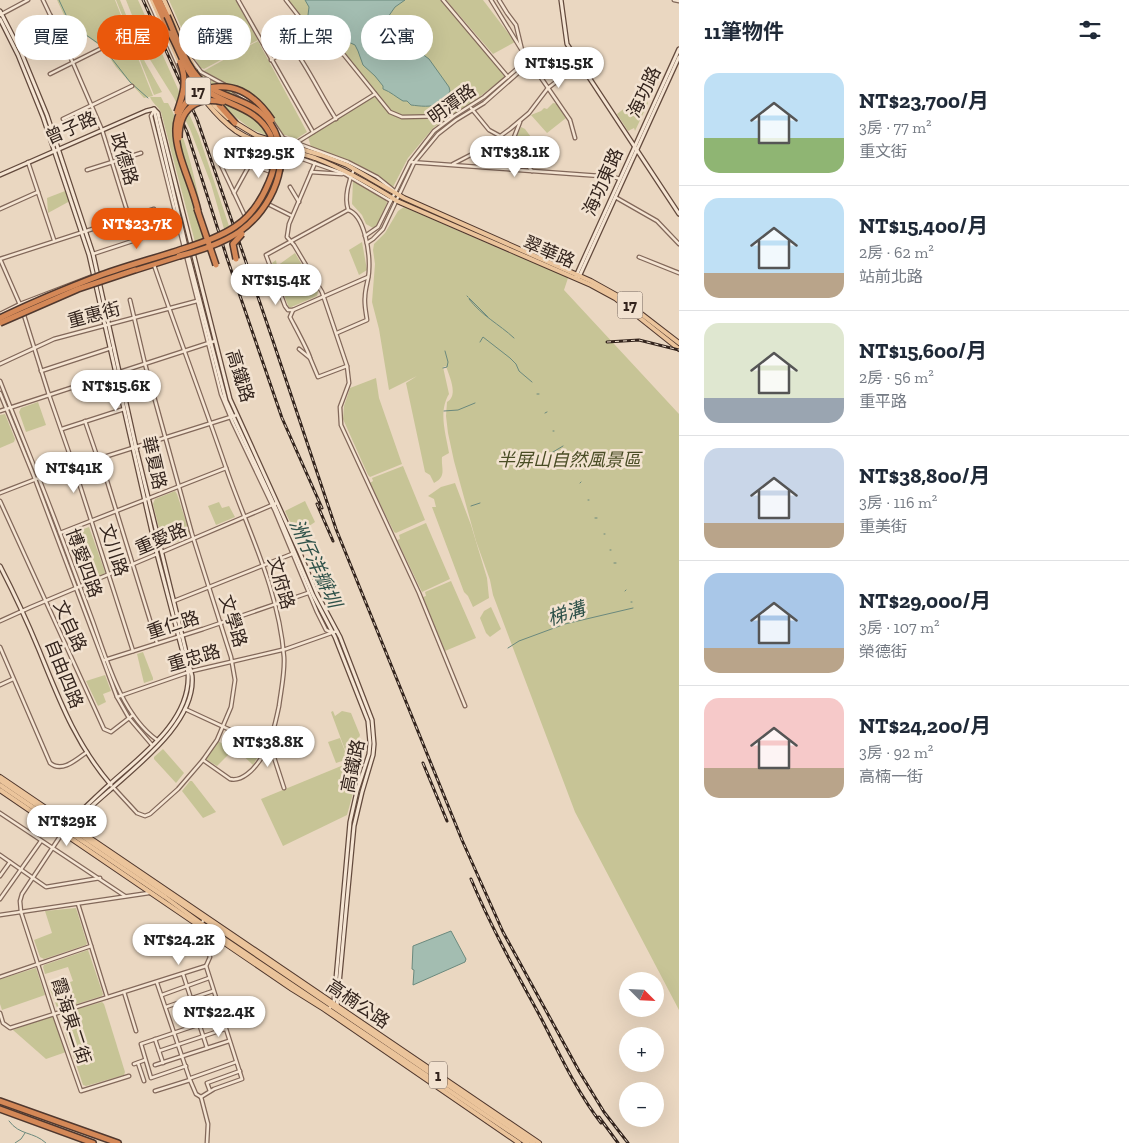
<!DOCTYPE html>
<html lang="zh-TW">
<meta charset="utf-8">
<style>
body{margin:0;font-family:"Zilla Slab","Noto Sans TC",serif;background:#f6f6f7;color:#1f2937;height:100vh;display:flex;flex-direction:column;font-size:19px;white-space:nowrap}
*{box-sizing:border-box;margin:0}
p{font-size:16px;color:#747a83}
.icon{flex:none;width:28px;height:28px;fill:none;stroke:currentColor;stroke-width:2;stroke-linecap:round;stroke-linejoin:round}
.map{position:relative;flex:1;overflow:hidden}
.side{display:flex;flex-direction:column;background:#fff;width:450px}
.side>*{flex:none}
.guide{position:absolute;left:15px;top:15px;width:475px;height:45px;display:flex;gap:10px}
.needle{width:32px;rotate:114deg}
.tools{position:absolute;left:619px;top:972px;display:grid;gap:10px}
.tools a{display:grid;place-items:center;width:45px;height:45px;border-radius:50%;background:#fff;box-shadow:0 5px 20px #0002;font-size:25px}
.price{position:absolute;translate:-50% -42px;padding:0 11px;border-radius:18px;background:#fff;color:#222;font-size:16px;line-height:32px;filter:drop-shadow(0 1px 2px #0008)}
.price::after{content:'';position:absolute;left:50%;top:30px;width:15px;height:11px;margin-left:-8px;background:inherit;clip-path:polygon(0 0,100% 0,50% 100%)}
.price.on{background:#ea580c;color:#fff}
ul{padding:0;list-style:none}
li{display:flex;align-items:center;gap:15px;height:125px;padding:0 25px}
li+li{border-top:1px solid #e0e1e3}
li span{display:grid;place-items:center;flex:none;width:140px;height:100px;border-radius:15px;color:#555}
li>.icon{margin-inline-start:auto}
span .icon{width:60px;height:60px;fill:#fffc;stroke-width:1}
li b{font-size:21px}
h2{display:flex;justify-content:space-between;align-items:center;height:60px;padding:0 25px;font-size:21px}
.pill{padding:0 18px;border-radius:22px;background:#fff;box-shadow:0 5px 20px #0002;font-size:18px;line-height:45px}
.pill.on{background:#ea580c;color:#fff}
main{display:flex;flex:1;min-height:0}
.map>svg:first-child{display:block}
</style>
<main>
<div class="map">
<svg width="679" height="1143" viewBox="0 0 679 1143">
<rect width="100%" height="100%" fill="#ead7c1"/>
<g fill="#c7c496">
<path d="M57,0H115L153,96L144,98L116,67L103,48L73,26L64,15Z"/>
<path d="M116,0H120L145,62L162,92L154,95Z"/>
<path d="M126,0H138L199,136L229,226L224,229L211,184L190,129L174,98L149,58Z"/>
<path d="M169,0H236L258,40L204,69L199,67Z"/>
<path d="M288,0H442L506,76L469,105L434,127L408,158L393,187L356,164L311,147L308,137L378,94L347,57L336,47L315,33L307,25Z"/>
<path d="M446,0H483L515,42L493,54Z"/>
<path d="M258,41L307,132L296,139L286,135L268,136L251,129L216,102L200,73Z"/>
<path d="M642,95L648,103L635,131L634,128L628,131L617,114Z"/>
<path d="M150,97H161L164,103H168C188,138 200,199 206,239L195,242L161,112C158,106 153,104 150,97Z"/>
<path d="M553,103L558,104L566,118L547,133L531,115L541,111L544,108L547,109Z"/>
<path d="M521,127L525,129L534,141L529,143L525,149L522,147L520,149L518,146L516,147L513,143Z"/>
<path d="M353,180L386,200L387,203L376,227L373,228L366,224L362,215L352,204Z"/>
<path d="M65,191H67L70,201L48,213L47,198Z"/>
<path d="M404,207L507,252L569,275L564,290L679,414V1010L575,812L493,595L490,580L476,541L454,461L448,433L446,416L447,402C459,395 449,376 446,366L443,367L449,394C438,412 446,434 449,453L442,457C441,469 447,476 434,483L430,475L425,472L406,383L417,376L389,390L379,329L372,302L375,264L373,250L374,244L385,233L398,211Z"/>
<path d="M362,242L367,270L359,275L349,250Z"/>
<path d="M295,253L318,292L317,296L289,308L272,263L276,260L277,266Z"/>
<path d="M376,378L379,398L402,464L370,477L368,475L343,419L344,406L350,388Z"/>
<path d="M38,402L46,425L26,432L19,412L21,408Z"/>
<path d="M5,414L15,439L14,442L0,448V415Z"/>
<path d="M403,466L425,520L396,533L394,532L370,483L373,481L372,478Z"/>
<path d="M455,483L471,525L487,578L489,598L473,607L468,596L464,592L432,507H436L434,499L428,496L441,487Z"/>
<path d="M175,491L177,494L190,534L187,538L166,546L163,545L153,504L155,499Z"/>
<path d="M305,501L315,522L296,535L285,511Z"/>
<path d="M219,502L222,508L229,506L235,517L216,525L208,506Z"/>
<path d="M426,523L450,579L422,592L397,540L400,539L399,535Z"/>
<path d="M89,527L105,572L104,575L86,582L84,580L68,537L70,534Z"/>
<path d="M451,581L476,638L445,651L423,597L426,596L425,592Z"/>
<path d="M491,607L501,629L490,637L486,633L480,618L484,611Z"/>
<path d="M143,652L153,678V680L144,683L137,654Z"/>
<path d="M105,675L111,691L103,694L106,702L98,706L86,681Z"/>
<path d="M333,711L335,716L342,711L351,713L360,735L357,743L352,746H346L350,757L348,758L331,712Z"/>
<path d="M340,738L348,759L336,763L328,742Z"/>
<path d="M245,739L263,748L253,765L237,750Z"/>
<path d="M218,741L233,750L217,766L207,760V757Z"/>
<path d="M163,749L184,773L176,783L154,759V757Z"/>
<path d="M363,757L347,815L283,846L261,799Z"/>
<path d="M190,781H192L216,812L203,818L182,791Z"/>
<path d="M76,908L87,943L86,945L44,959L40,957L34,940L52,933L45,911Z"/>
<path d="M88,950L103,994L102,996L58,1010L50,989L73,981L68,967L45,974L43,967L44,965Z"/>
<path d="M36,968L45,995L2,1010L0,1004V979Z"/>
<path d="M102,1002L104,1004L125,1072L124,1075L86,1086L83,1085L60,1016V1014Z"/>
<path d="M51,1016L54,1018L66,1052L46,1059L13,1030Z"/>
</g>
<g fill="#a3bdb1" stroke="#6b897d">
<path d="M305,0H405L395,7L388,17L382,20V26L393,38L389,42L398,51L403,52L407,57L416,49H418L421,53L429,59L449,87L450,91L448,95C445,97 443,101 440,103C431,108 420,106 411,105L407,101H403C396,97 391,92 383,89V86L375,76L363,65L358,51L355,45L322,30L308,15L309,7Z"/>
<path d="M451,931L466,959L465,962L413,985L414,970L412,969L413,946Z"/>
</g>
<g fill="none" stroke-linecap="round" stroke-linejoin="round">
<g stroke="#6b897d" stroke-width="1">
<path d="M59,0L66,15L76,28L102,46L130,82L148,98"/>
<path d="M176,197L186,240"/>
<path d="M191,259L210,335"/>
<path d="M467,296L468,297"/>
<path d="M469,298L488,317"/>
<path d="M469,299C482,316 499,324 514,338"/>
<path d="M480,342L483,337L510,358L516,364L519,371L532,382"/>
<path d="M443,368L447,367L448,362L445,351"/>
<path d="M224,386L225,393"/>
<path d="M537,394H539"/>
<path d="M444,411L458,410L475,403"/>
<path d="M545,413L547,412"/>
<path d="M238,423L250,450"/>
<path d="M553,431H554"/>
<path d="M543,458L563,446"/>
<path d="M572,465L573,464"/>
<path d="M580,483L581,482"/>
<path d="M588,500H589"/>
<path d="M471,506L480,503"/>
<path d="M279,512L315,594L331,625"/>
<path d="M595,518H597"/>
<path d="M604,534H605"/>
<path d="M610,550H611"/>
<path d="M614,563H616"/>
<path d="M625,591L626,590"/>
<path d="M631,602H632"/>
<path d="M337,638L342,650"/>
<path d="M508,648L519,641L565,624L633,608"/>
<path d="M344,654L364,703"/>
<path d="M367,712L371,725"/>
<path d="M369,760L372,741"/>
<path d="M9,1121C20,1136 33,1131 46,1143"/>
<path d="M15,1143L21,1139L25,1133"/>
</g>
<defs>
<g id="street">
<path d="M43,0L73,63L102,130L129,217"/>
<path d="M149,0L183,76"/>
<path d="M238,0L313,132"/>
<path d="M286,0L311,32L344,55L390,112L402,117L452,116"/>
<path d="M443,0L508,77"/>
<path d="M491,0L521,49"/>
<path d="M499,0L507,13L516,25L522,50L570,120L575,138"/>
<path d="M674,0L679,1"/>
<path d="M0,15L28,0"/>
<path d="M29,30L51,16"/>
<path d="M192,60L201,72L225,85"/>
<path d="M271,60L292,46C309,69 320,94 336,119"/>
<path d="M50,74L102,48"/>
<path d="M186,81L202,99"/>
<path d="M234,91L257,105"/>
<path d="M471,108L489,130L500,136L510,144L532,171"/>
<path d="M154,110L151,116L221,394L233,423L275,511L317,612L326,630L333,633"/>
<path d="M63,119L132,86"/>
<path d="M271,120L283,138L348,162L377,177L397,193"/>
<path d="M296,143L375,94"/>
<path d="M288,151L294,156L345,174L391,201"/>
<path d="M282,160L283,155L291,145"/>
<path d="M28,162L54,240"/>
<path d="M410,162L614,177L620,179"/>
<path d="M453,164L484,148L510,129L529,113L548,88L580,64"/>
<path d="M502,168L520,122"/>
<path d="M87,170L141,153"/>
<path d="M281,171L284,157"/>
<path d="M311,172L342,174"/>
<path d="M290,187L299,202"/>
<path d="M234,193L250,164"/>
<path d="M615,197L657,221L679,244"/>
<path d="M268,204L292,216"/>
<path d="M0,209L38,192"/>
<path d="M348,209C344,197 349,180 354,169"/>
<path d="M348,210L266,255L285,306L288,310H293L368,277"/>
<path d="M246,215L245,216L218,159L229,152L243,161L271,172"/>
<path d="M365,236L378,227L410,162L434,131L454,116L484,97L525,62H529"/>
<path d="M367,243L373,239L383,229L414,163L438,134L456,120L484,103L527,65L529,62"/>
<path d="M93,254L178,226"/>
<path d="M639,257L679,273"/>
<path d="M154,265C177,332 202,398 225,465C247,529 279,589 284,657C285,673 281,690 279,706C275,725 271,744 260,760C254,769 242,782 230,779L203,760"/>
<path d="M21,307L0,259L154,209"/>
<path d="M293,310L290,317C294,325 309,352 310,358L318,377L347,366L322,292L294,245L287,237L289,224L315,163"/>
<path d="M23,312L48,392L74,467L133,651"/>
<path d="M0,314L20,304L98,274"/>
<path d="M337,333L367,320C366,312 364,304 365,297C365,288 369,279 369,270C370,254 365,215 348,210"/>
<path d="M299,349L310,358"/>
<path d="M0,364L54,339L197,301"/>
<path d="M347,366L349,383L340,407L341,425L419,593L465,706"/>
<path d="M41,371L111,348"/>
<path d="M0,381C20,432 41,482 60,533C71,563 82,592 93,622C107,661 122,715 157,740"/>
<path d="M0,393L35,479L117,697L129,718L152,745"/>
<path d="M0,411L215,341"/>
<path d="M85,421L98,459"/>
<path d="M62,429L124,409"/>
<path d="M100,458L157,643"/>
<path d="M0,493L44,476L237,415"/>
<path d="M0,501L104,729L111,732L133,715"/>
<path d="M60,533L226,468"/>
<path d="M162,552L277,503"/>
<path d="M174,601L292,554"/>
<path d="M0,621L31,607L157,554"/>
<path d="M0,647L50,763C62,773 76,760 87,752"/>
<path d="M105,660L203,629L308,593"/>
<path d="M0,685L13,679"/>
<path d="M117,697L192,671L286,649L337,631"/>
<path d="M185,709L267,747"/>
<path d="M270,745L284,788"/>
<path d="M113,787L137,813L145,816L150,814L178,789L203,760L217,740L231,707L235,680L231,657L192,534L145,364L130,300"/>
<path d="M0,813L125,896"/>
<path d="M65,829L22,894L20,901L21,912L54,1014L81,1091L129,1076"/>
<path d="M0,855L46,887L100,878"/>
<path d="M0,876L10,862"/>
<path d="M0,899L41,841"/>
<path d="M78,904L107,997"/>
<path d="M0,915L149,893"/>
<path d="M183,974L207,1048"/>
<path d="M0,977L91,946"/>
<path d="M157,983L190,1080L196,1094L201,1097"/>
<path d="M124,992L136,1031"/>
<path d="M162,995L209,978"/>
<path d="M166,1007L213,991"/>
<path d="M196,1011L217,1004"/>
<path d="M0,1013L3,1023L10,1028L206,966"/>
<path d="M155,1039L163,1063"/>
<path d="M159,1051L225,1029"/>
<path d="M138,1063L144,1081"/>
<path d="M134,1064L145,1060"/>
<path d="M155,1065L229,1041"/>
<path d="M186,1066L151,1078L141,1044L221,1017"/>
<path d="M191,1078L236,1062"/>
<path d="M155,1091L190,1080"/>
<path d="M210,1091L207,1083L240,1071"/>
<path d="M201,1097L214,1089L242,1079L206,966L210,957L200,926L204,919"/>
<path d="M201,1097L208,1124L207,1143"/>
</g>
<g id="secondary">
<path d="M561,0L567,44L679,214"/>
<path d="M0,11L21,52L47,115L93,254L137,452L192,676C196,721 140,763 110,790C96,802 83,814 70,826"/>
<path d="M0,19L18,55L43,117L89,255L157,554L188,672C192,720 141,756 110,784C95,797 82,811 67,824"/>
<path d="M154,109L158,113L159,118L230,399L300,553L317,594L340,637L372,720L374,744L373,755L362,792L354,826L337,1006"/>
<path d="M154,110L188,255L226,401L277,511L313,595L335,637L368,721L370,743L369,754L357,791L350,822L334,1001L329,1009V1011"/>
<path d="M0,175L146,111L154,109"/>
<path d="M576,276L679,49"/>
<path d="M579,277L679,57"/>
<path d="M0,566C14,593 27,621 39,650C59,699 75,743 111,785"/>
</g>
<g id="primary">
<path d="M152,0L180,64"/>
<path d="M164,0L195,70"/>
<path d="M184,70C199,93 214,115 236,131C260,147 289,149 315,158C346,170 369,183 397,201L591,285L615,298L679,349"/>
<path d="M203,90L215,106L228,118"/>
<path d="M234,122L257,136L321,155L347,165L404,198L591,281L618,296L679,343"/>
<path d="M0,777L539,1143"/>
<path d="M0,780L533,1143"/>
<path d="M0,785L165,897L202,924L527,1143"/>
<path d="M0,790L292,989L324,1009L519,1143"/>
</g>
<g id="highway">
<path d="M155,0L170,33"/>
<path d="M159,0L167,16"/>
<path d="M229,99L221,98L219,105L235,123"/>
<path d="M135,270L179,256"/>
<path d="M120,271L138,265"/>
<path d="M25,309L48,300"/>
<path d="M0,1101L118,1143"/>
<path d="M0,1109L93,1143"/>
</g>
</defs>
<use href="#street" stroke="#82685a" stroke-width="5"/>
<use href="#secondary" stroke="#634a3d" stroke-width="5.5"/>
<use href="#primary" stroke="#50382e" stroke-width="6"/>
<use href="#highway" stroke="#50382e" stroke-width="8"/>
<use href="#street" stroke="#f5e5d3" stroke-width="2.5"/>
<use href="#secondary" stroke="#f5e5d3" stroke-width="3"/>
<use href="#primary" stroke="#ebc49b" stroke-width="4"/>
<use href="#highway" stroke="#d48857" stroke-width="5"/>
<defs>
<g id="rail">
<path d="M143,0L197,119L272,338L336,529L462,840L503,932L579,1071L604,1112L628,1143"/>
<path d="M179,114L187,132L227,258L282,418L322,508"/>
<path d="M607,342L639,340L679,350"/>
<path d="M317,504L333,541"/>
<path d="M423,763L447,821"/>
<path d="M471,879C491,927 516,972 541,1018C559,1053 577,1092 601,1123"/>
<path d="M599,1117L618,1143"/>
</g>
</defs>
<use href="#rail" stroke="#33241d" stroke-width="3"/>
<use href="#rail" stroke="#f2e2d0" stroke-width="1" stroke-dasharray="4" stroke-linecap="butt"/>
<defs>
<g id="highway-bridge">
<path d="M167,16C178,40 187,73 209,87C230,100 255,101 270,123C295,160 272,209 239,232C221,244 199,251 179,256"/>
<path d="M177,112C183,95 188,81 180,62"/>
<path d="M179,138C179,109 196,96 223,102"/>
<path d="M197,209L216,265"/>
<path d="M198,211C193,186 175,154 176,129C177,96 212,78 241,91C254,97 264,108 272,120"/>
<path d="M236,259L233,244L242,234"/>
<path d="M0,318C33,302 67,288 101,275C126,266 152,259 177,251C221,236 250,229 269,182C276,166 277,149 270,134C256,106 225,106 203,88C185,73 181,52 170,33"/>
<path d="M0,323L78,289L135,270"/>
</g>
</defs>
<use href="#highway-bridge" stroke="#50382e" stroke-width="8" stroke-linecap="butt"/>
<use href="#highway-bridge" stroke="#d48857" stroke-width="5"/>
</g>
<g text-anchor="middle" stroke-width="5" stroke-linejoin="round" paint-order="stroke">
<g fill="#f2e2d0" stroke="#6c5d53" stroke-width="1">
<rect x="185.5" y="77.5" width="25" height="27" rx="4"/>
<rect x="617.5" y="291.5" width="25" height="27" rx="4"/>
<rect x="429" y="1061.5" width="18" height="27" rx="4"/>
</g>
<g font-size="16" font-weight="bold" fill="#33241d">
<text x="198" y="97">17</text>
<text x="630" y="311">17</text>
<text x="438" y="1081">1</text>
</g>
<g font-size="18" fill="#33241d" stroke="#f2e2d0">
<text transform="translate(644 92) rotate(-65)" y="6">海功路</text>
<text transform="translate(452 104) rotate(-36)" y="6">明潭路</text>
<text transform="translate(71 128) rotate(-24)" y="6">曾子路</text>
<text transform="translate(124 159) rotate(73)" y="6">政德路</text>
<text transform="translate(603 182) rotate(-66)" y="6">海功東路</text>
<text transform="translate(549 252) rotate(23)" y="6">翠華路</text>
<text transform="translate(94 315) rotate(-15)" y="6">重惠街</text>
<text transform="translate(240 376) rotate(73)" y="6">高鐵路</text>
<text transform="translate(154 463) rotate(77)" y="6">華夏路</text>
<text transform="translate(161 539) rotate(-23)" y="6">重愛路</text>
<text transform="translate(114 550) rotate(72)" y="6">文川路</text>
<text transform="translate(84 563) rotate(70)" y="6">博愛四路</text>
<text transform="translate(281 583) rotate(74)" y="6">文府路</text>
<text transform="translate(233 621) rotate(73)" y="6">文學路</text>
<text transform="translate(173 625) rotate(-18)" y="6">重仁路</text>
<text transform="translate(70 626) rotate(65)" y="6">文自路</text>
<text transform="translate(194 658) rotate(-16)" y="6">重忠路</text>
<text transform="translate(64 674) rotate(68)" y="6">自由四路</text>
<text transform="translate(353 766) rotate(-78)" y="6">高鐵路</text>
<text transform="translate(358 1004) rotate(34)" y="6">高楠公路</text>
<text transform="translate(71 1021) rotate(72)" y="6">霞海東二街</text>
</g>
<g font-size="18" font-style="italic" fill="#4a4d25" stroke="#f2e2d0">
<text x="569" y="466">半屏山自然風景區</text>
</g>
<g font-size="19" font-style="italic" fill="#2e5149" stroke="#f2e2d0">
<text transform="translate(316 563) rotate(65)" y="7">洲仔洋瓣圳</text>
<text transform="translate(566 613) rotate(-18)" y="7">梯溝</text>
</g>
</g>
</svg>
<div class="tools">
<a><svg class="needle" viewBox="-14 -14 28 28"><path d="M0-13l5 13h-10z" fill="#e53935"/><path d="M0 13l5-13h-10z" fill="#747a83"/></svg></a>
<a>+</a>
<a>−</a>
</div>
<b class="price" style="left:559px;top:89px">NT$15.5K</b>
<b class="price" style="left:515px;top:178px">NT$38.1K</b>
<b class="price" style="left:259px;top:179px">NT$29.5K</b>
<b class="price on" style="left:137px;top:250px">NT$23.7K</b>
<b class="price" style="left:276px;top:306px">NT$15.4K</b>
<b class="price" style="left:116px;top:412px">NT$15.6K</b>
<b class="price" style="left:74px;top:494px">NT$41K</b>
<b class="price" style="left:268px;top:768px">NT$38.8K</b>
<b class="price" style="left:67px;top:847px">NT$29K</b>
<b class="price" style="left:179px;top:966px">NT$24.2K</b>
<b class="price" style="left:219px;top:1038px">NT$22.4K</b>
<div class="guide">
<a class="pill">買屋</a>
<a class="pill on">租屋</a>
<a class="pill">篩選</a>
<a class="pill">新上架</a>
<a class="pill">公寓</a>
</div>
</div>
<section class="side">
<h2>11筆物件<svg class="icon" aria-label="filters" viewBox="0 0 24 24"><path d="M4 7h16M4 17h16"/><circle cx="9" cy="7" r="2"/><circle cx="15" cy="17" r="2"/></svg></h2>
<ul>
<li><span style="background:linear-gradient(#bfe0f5 65%,#8fb573 0)"><svg class="icon" aria-label="home" viewBox="0 0 24 24"><path d="M3 11l9-7 9 7M6 9v11h12V9"/></svg></span><div><b>NT$23,700/月</b><p>3房 · 77 m²</p><p>重文街</p></div></li>
<li><span style="background:linear-gradient(#bfe0f5 75%,#b9a48a 0)"><svg class="icon" aria-label="home" viewBox="0 0 24 24"><path d="M3 11l9-7 9 7M6 9v11h12V9"/></svg></span><div><b>NT$15,400/月</b><p>2房 · 62 m²</p><p>站前北路</p></div></li>
<li><span style="background:linear-gradient(#dfe7d0 75%,#9aa5b1 0)"><svg class="icon" aria-label="home" viewBox="0 0 24 24"><path d="M3 11l9-7 9 7M6 9v11h12V9"/></svg></span><div><b>NT$15,600/月</b><p>2房 · 56 m²</p><p>重平路</p></div></li>
<li><span style="background:linear-gradient(#c9d6e8 75%,#b9a48a 0)"><svg class="icon" aria-label="home" viewBox="0 0 24 24"><path d="M3 11l9-7 9 7M6 9v11h12V9"/></svg></span><div><b>NT$38,800/月</b><p>3房 · 116 m²</p><p>重美街</p></div></li>
<li><span style="background:linear-gradient(#a9c7e8 75%,#b9a48a 0)"><svg class="icon" aria-label="home" viewBox="0 0 24 24"><path d="M3 11l9-7 9 7M6 9v11h12V9"/></svg></span><div><b>NT$29,000/月</b><p>3房 · 107 m²</p><p>榮德街</p></div></li>
<li><span style="background:linear-gradient(#f6c9c9 70%,#b9a48a 0)"><svg class="icon" aria-label="home" viewBox="0 0 24 24"><path d="M3 11l9-7 9 7M6 9v11h12V9"/></svg></span><div><b>NT$24,200/月</b><p>3房 · 92 m²</p><p>高楠一街</p></div></li>
</ul>
</section>
</main>
